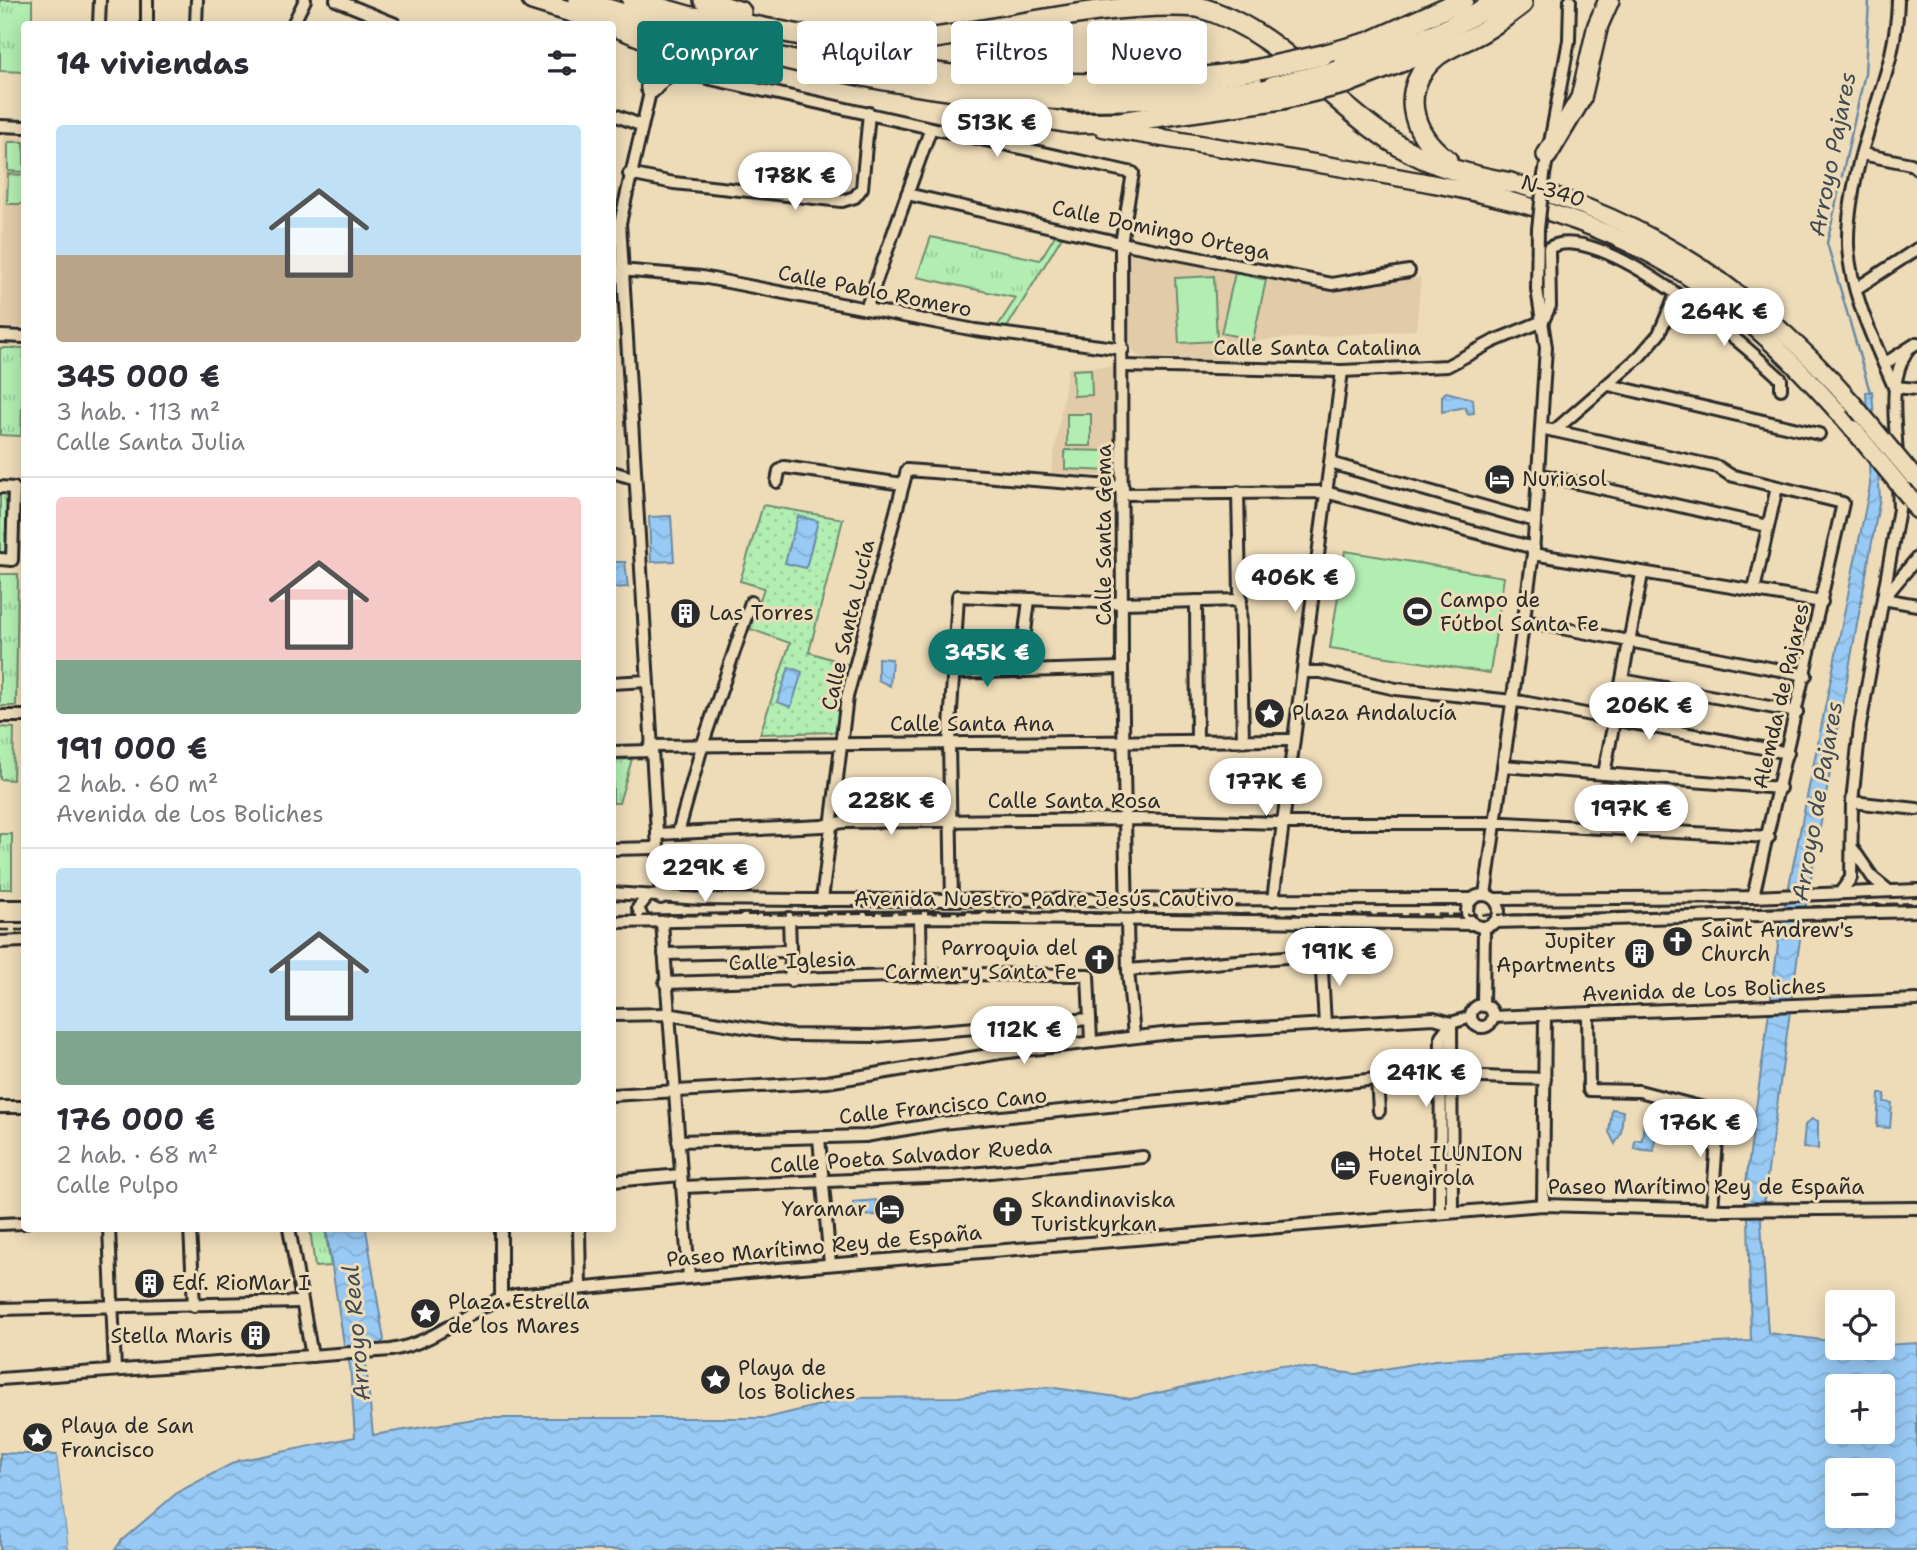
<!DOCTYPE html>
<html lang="es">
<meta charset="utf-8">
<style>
body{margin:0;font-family:"Shantell Sans",sans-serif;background:#f2f2f3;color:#2b2b33;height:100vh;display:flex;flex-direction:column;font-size:26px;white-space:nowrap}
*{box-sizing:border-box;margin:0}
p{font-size:23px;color:#7c7c81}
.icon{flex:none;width:38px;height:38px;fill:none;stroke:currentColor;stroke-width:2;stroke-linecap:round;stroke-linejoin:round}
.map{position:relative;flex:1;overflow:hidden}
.side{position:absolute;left:21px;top:21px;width:595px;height:1211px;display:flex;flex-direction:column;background:#fff;border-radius:7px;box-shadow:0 4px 18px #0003}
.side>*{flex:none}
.guide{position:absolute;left:637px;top:21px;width:665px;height:63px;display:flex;gap:14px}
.controls{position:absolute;left:1825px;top:1290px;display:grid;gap:14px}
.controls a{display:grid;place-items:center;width:70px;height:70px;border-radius:7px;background:#fff;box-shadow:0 4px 18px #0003;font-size:35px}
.price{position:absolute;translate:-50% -60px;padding:0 16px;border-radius:24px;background:#fff;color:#222;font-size:23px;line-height:46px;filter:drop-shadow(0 2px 4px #0008)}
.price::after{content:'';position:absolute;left:50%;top:42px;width:21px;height:16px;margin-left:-10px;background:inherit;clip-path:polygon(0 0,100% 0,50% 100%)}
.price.current{background:#0f766e;color:#fff}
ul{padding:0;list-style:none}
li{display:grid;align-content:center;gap:14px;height:371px;padding:0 35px}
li+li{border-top:2px solid #e1e1e2}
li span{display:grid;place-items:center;height:217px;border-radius:7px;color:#555}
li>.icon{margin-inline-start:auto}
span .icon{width:126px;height:126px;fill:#fffc;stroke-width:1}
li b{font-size:30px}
h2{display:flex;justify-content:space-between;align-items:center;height:84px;padding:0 35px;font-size:30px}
.chip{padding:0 24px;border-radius:7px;background:#fff;box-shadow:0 4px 18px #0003;font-size:24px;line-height:63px}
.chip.current{background:#0f766e;color:#fff}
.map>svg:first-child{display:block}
</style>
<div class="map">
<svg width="1917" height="1550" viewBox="0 0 1917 1550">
<defs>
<pattern id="grass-tufts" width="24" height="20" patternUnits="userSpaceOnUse" patternTransform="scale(1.75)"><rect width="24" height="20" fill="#b2edb2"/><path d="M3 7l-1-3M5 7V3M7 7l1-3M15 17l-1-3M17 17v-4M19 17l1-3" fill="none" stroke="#99cb99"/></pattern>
<pattern id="garden-dots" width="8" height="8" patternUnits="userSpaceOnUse" patternTransform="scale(1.75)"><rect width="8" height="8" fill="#b2edb2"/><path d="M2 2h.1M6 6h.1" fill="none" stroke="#99cb99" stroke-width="1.8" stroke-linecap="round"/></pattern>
<pattern id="water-waves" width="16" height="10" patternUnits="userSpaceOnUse" patternTransform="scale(1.75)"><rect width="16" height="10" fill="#98caf5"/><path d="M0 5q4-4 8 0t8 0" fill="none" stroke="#83aed2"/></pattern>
</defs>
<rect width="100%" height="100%" fill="#eedcb9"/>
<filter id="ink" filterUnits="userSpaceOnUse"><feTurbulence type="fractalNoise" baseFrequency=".0143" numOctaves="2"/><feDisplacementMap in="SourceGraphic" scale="14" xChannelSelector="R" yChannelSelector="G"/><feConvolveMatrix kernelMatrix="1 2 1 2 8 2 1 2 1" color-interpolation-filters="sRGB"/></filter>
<g filter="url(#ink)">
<g fill="#e2cba9">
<path d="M4,137L24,138V327H1Z"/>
<path d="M1129,250L1331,291L1421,277L1416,330L1222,343V359L1144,358L1136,355L1128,341Z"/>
<path d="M1116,366L1115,476L1051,473L1068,368Z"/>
</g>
<g fill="url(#grass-tufts)" stroke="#6e8c6e" stroke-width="2">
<path d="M0,0H32V24H24V72L0,71Z"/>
<path d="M1059,229L1066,230L1003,334L996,333L997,327L1016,298L917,277L931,237L1040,260Z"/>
<path d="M0,348H24L21,436L0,435Z"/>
<path d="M0,493L9,494L7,556L0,555Z"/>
<path d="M0,574H18L16,706H0Z"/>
<path d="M0,727L14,728L13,780L0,779Z"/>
<path d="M632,759L619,803H613V760Z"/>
<rect x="0" y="834" width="12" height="55"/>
<path d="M310,1229H325L331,1266L315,1267Z"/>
</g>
<path fill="url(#garden-dots)" stroke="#6e8c6e" stroke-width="2" d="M763,505L843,519L809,652L853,666L840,701L836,732L760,734L790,643L750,629L764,588L740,581Z"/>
<g fill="#b2edb2" stroke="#6e8c6e" stroke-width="2">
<path d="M8,142H24V172L8,171Z"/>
<path d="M8,174L24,175V204H7Z"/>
<path d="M1235,273L1266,280L1253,340L1221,333Z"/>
<path d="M1214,276L1217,341L1179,343L1175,278Z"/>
<path d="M1091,369L1092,395L1074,396L1073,370Z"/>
<rect x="1067" y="414" width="24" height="32"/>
<path d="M1065,450L1111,451V471L1065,469Z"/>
<path d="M1345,551L1504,577L1490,673L1330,648Z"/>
</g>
<g fill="url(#water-waves)" stroke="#6c8aa4" stroke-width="2" fill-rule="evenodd">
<path d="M1872,391L1880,498L1801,932L1761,1221L1768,1333L1837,1342L1838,1348L1917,1343V1550H115L121,1541L178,1492L237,1461L355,1437L350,1366L344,1344L326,1229H366L384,1340L366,1364L373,1435L480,1418H767L848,1398L958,1397L1048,1387L1131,1399L1281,1365L1356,1374L1435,1360L1751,1341L1748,1217L1744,1197L1780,930L1870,486L1866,392ZM1838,1386H1883V1432H1838ZM1838,1470H1883V1516H1838Z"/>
<path d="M1446,392L1473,399L1474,413L1468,414L1465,407L1442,412V396Z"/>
<path d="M671,516L674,561L651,562L649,517Z"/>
<path d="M798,516L818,521L806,568L785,563Z"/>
<path d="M613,562H625L628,587L613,588Z"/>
<path d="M878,658L892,659L890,686L878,680Z"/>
<path d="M789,667L802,672L791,707L777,702Z"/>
<path d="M1879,1094H1885L1884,1102L1892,1103L1890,1128L1877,1127Z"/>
<path d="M1612,1109L1623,1111L1621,1133L1615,1144L1609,1132Z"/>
<path d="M1812,1119L1818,1121V1149L1803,1148L1805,1125Z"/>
<path d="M1644,1121L1656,1123L1654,1151L1634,1149L1635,1140H1642Z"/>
<path d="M876,1200L878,1215L854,1216L853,1202Z"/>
<path d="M0,1453L57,1455L69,1550H0Z"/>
</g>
<path fill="#eedcb9" d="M57,1455H61L73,1550H69Z"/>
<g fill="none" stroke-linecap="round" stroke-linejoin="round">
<path stroke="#6c8aa4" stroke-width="2.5" d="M1869,0L1865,73L1827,243L1870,392"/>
<defs>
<g id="street">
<path d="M336,0L395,24"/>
<path d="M99,24L100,0"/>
<path d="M147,24V0"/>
<path d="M196,24L197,0"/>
<path d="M293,24L305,0"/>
<path d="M667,76L689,74L1133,173L1121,243L1122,668L1128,970L1134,1036"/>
<path d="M651,88L620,223L661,898"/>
<path d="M612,114L640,125"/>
<path d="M0,126L24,127"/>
<path d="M1862,154L1911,164L1917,169"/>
<path d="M629,174L674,183L842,201L855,197L862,188L869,113"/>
<path d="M1544,175L1569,40L1570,0"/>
<path d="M907,194L1121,243L1332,284L1409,271"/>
<path d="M620,270L702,277L975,330L1123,349"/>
<path d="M1857,288L1917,249"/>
<path d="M866,309L931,128"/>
<path d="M0,336L24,337"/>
<path d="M1884,364L1917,343"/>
<path d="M1123,366L1342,371L1447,366L1494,341L1543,321L1550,306L1549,248C1598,217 1745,345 1781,379V389"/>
<path d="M1609,385L1819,434"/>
<path d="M1894,387C1875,343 1850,294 1848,245C1847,213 1857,165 1867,135C1881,89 1897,49 1898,0"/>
<path d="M1894,387L1917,389"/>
<path d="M1541,428L1718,467L1730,475L1843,503L1753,897"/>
<path d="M1554,431L1639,357L1659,334L1676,294"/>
<path d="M1897,458C1896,421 1887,382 1908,349"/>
<path d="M1330,463L1535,521"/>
<path d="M612,472L633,478"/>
<path d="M1538,474L1768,526"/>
<path d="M777,482L779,471L784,467L903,484"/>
<path d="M0,487L14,488L12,560L0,559"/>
<path d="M1238,492L1243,741"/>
<path d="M1123,494L1325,492L1534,548"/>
<path d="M1533,554L1822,602"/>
<path d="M1754,590L1777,487"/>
<path d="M1883,599L1917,558"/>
<path d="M1883,599L1917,605"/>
<path d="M1196,601L1197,742"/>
<path d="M1525,621L1806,675"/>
<path d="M1020,672L1029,600"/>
<path d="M1304,672H1321L1396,689L1523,702L1788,753"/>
<path d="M954,673L1122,668"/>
<path d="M1622,680L1797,712"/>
<path d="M612,683L647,681"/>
<path d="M0,716H24"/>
<path d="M650,746L1293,740"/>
<path d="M612,752L651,751"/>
<path d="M1503,766L1780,788"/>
<path d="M1604,774L1642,574"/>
<path d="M1852,802L1917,809"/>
<path d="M678,833L703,743L751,602"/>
<path d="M657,834L822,826L843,822L1134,819L1281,823H1506L1769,837"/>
<path d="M612,849L657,848"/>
<path d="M1853,849L1873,878L1889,891"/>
<path d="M612,893L702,899L805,900L1472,899"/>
<path d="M1840,893L1851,878L1852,802L1860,726L1899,509L1898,485"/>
<circle cx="1483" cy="911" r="16"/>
<path d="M1485,895L1533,554L1546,347L1537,289L1538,229"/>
<path d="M1494,899L1753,897L1917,890"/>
<path d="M822,900L847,697L907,470L1123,487"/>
<path d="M952,900L949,744L958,596L1123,603L1241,600"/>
<path d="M1273,900L1342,371"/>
<path d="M0,906H24"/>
<path d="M0,916H24"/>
<path d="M789,918L791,981"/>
<path d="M920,918L921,976"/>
<path d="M644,921L638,908L647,897"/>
<path d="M612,922L934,917L1473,924"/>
<path d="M662,922L689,1277"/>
<path d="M1495,922L1917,911"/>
<path d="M0,942L24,941"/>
<path d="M664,954L790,951"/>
<path d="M1321,954L1325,1024"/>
<path d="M1128,970L1321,954L1373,946"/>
<path d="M665,983L960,974L1088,975L1091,1041"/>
<circle cx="1482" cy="1016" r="11"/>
<path d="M1483,1006L1484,927"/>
<path d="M1588,1014L1589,1090L1639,1091L1719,1112L1712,1209"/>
<path d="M612,1015L667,1014L790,1035L875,1036L1090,1019"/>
<path d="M1493,1017L1917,1000"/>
<path d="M1451,1023L1452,1212"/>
<path d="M1377,1079L1379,1111"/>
<path d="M612,1095L827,1082L1000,1053L1171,1033L1434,1018L1451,1023L1471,1017"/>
<path d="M0,1107H24"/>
<path d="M819,1138L830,1264"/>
<path d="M678,1141L865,1136L942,1123L1377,1079L1453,1076L1545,1079"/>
<path d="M612,1181L681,1175"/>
<path d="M683,1187L951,1176L1143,1157"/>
<path d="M1543,1205L1545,1016"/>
<path d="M1440,1213L1441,1036L1451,1023"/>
<path d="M0,1224L24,1223"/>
<path d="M109,1228L115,1370"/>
<path d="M190,1228L194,1306"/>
<path d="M289,1228L312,1356"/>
<path d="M579,1228L580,1288"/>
<path d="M501,1299V1228"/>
<path d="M0,1309L301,1302"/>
<path d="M0,1379L391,1350C443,1341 469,1305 516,1295L778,1269L1543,1205L1724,1210L1917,1208"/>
</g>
<g id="primary">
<path d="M1103,128C1184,142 1264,155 1344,168C1462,188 1579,207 1681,272C1748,314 1801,369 1853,429"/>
<path d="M1511,183C1653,220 1758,295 1854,405"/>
<path d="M1910,498L1917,510"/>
</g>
<g id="highway">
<path d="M532,0L610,24"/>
<path d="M578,0C813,73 1025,128 1273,86"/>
<path d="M632,0L705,21"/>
<path d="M704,0L741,12"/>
<path d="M693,17C765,23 833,50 906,42C998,31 1108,0 1198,7C1280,29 1331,106 1401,147C1435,167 1472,176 1511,183"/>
<path d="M612,25L651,41L655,52L651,88"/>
<path d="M815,50C961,85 1111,95 1259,69"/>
<path d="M1323,55L1370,42L1463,0"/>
<path d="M1337,71L1439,33L1501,0"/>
<path d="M1347,83L1442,46"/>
<path d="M651,88C673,63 694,49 728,56"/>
<path d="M966,105L1070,123L1120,122L1282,99"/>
<path d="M1547,155L1581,98L1598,25L1609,0"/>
<path d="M1447,160C1410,133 1398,87 1438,55C1451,46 1468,40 1482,32C1496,24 1509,14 1522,4"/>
</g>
</defs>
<use href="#street" stroke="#2b2b2b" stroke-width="16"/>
<use href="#primary" stroke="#2b2b2b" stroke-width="21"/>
<use href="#highway" stroke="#2b2b2b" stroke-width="24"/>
<use href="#street" stroke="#eedcb9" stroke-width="10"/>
<use href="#primary" stroke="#eedcb9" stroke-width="16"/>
<use href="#highway" stroke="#eedcb9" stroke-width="19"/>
<g stroke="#2b2b2b" stroke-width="2.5" stroke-dasharray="10 5" stroke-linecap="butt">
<path d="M612,916L957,913L1554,915L1917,903"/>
<path d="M0,930H24"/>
</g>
<defs>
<path id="street-bridge" d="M1538,229L1544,175"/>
<g id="primary-bridge">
<path d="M1854,405L1913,476"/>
<path d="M1853,429L1910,498"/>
</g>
<g id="highway-bridge">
<path d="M1259,69L1323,55"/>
<path d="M1273,86L1337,71"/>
<path d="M1282,99L1347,83"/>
</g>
</defs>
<use href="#street-bridge" stroke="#2b2b2b" stroke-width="16" stroke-linecap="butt"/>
<use href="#primary-bridge" stroke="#2b2b2b" stroke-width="21" stroke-linecap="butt"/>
<use href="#highway-bridge" stroke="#2b2b2b" stroke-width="24" stroke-linecap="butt"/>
<use href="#street-bridge" stroke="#eedcb9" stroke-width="10"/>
<use href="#primary-bridge" stroke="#eedcb9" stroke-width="16"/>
<use href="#highway-bridge" stroke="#eedcb9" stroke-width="19"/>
</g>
</g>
<defs>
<symbol id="hotel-disc" viewBox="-11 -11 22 22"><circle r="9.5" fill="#2b2b2b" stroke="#eedcb9"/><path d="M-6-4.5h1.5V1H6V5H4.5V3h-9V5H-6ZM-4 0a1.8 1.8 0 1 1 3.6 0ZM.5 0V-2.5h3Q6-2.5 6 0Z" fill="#fff"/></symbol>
<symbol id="stadium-disc" viewBox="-11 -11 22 22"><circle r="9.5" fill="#2b2b2b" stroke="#eedcb9"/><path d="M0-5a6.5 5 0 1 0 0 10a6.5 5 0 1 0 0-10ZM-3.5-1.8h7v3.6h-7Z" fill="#fff"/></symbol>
<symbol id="building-disc" viewBox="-11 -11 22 22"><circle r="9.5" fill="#2b2b2b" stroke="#eedcb9"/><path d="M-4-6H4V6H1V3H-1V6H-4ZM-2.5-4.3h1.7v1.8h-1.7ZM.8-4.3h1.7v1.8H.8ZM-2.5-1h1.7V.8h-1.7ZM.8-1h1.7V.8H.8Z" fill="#fff"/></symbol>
<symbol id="sight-disc" viewBox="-11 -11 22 22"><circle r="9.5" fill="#2b2b2b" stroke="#eedcb9"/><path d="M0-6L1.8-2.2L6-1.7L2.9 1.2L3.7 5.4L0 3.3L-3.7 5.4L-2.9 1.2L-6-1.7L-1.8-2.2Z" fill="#fff"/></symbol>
<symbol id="church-disc" viewBox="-11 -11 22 22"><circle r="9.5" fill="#2b2b2b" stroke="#eedcb9"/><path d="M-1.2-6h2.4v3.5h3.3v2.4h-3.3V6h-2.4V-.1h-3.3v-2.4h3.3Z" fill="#fff"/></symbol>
</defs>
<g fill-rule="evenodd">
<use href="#hotel-disc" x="1482" y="462" width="35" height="35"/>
<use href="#stadium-disc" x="1400" y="594" width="35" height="35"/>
<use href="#building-disc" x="668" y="596" width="35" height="35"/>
<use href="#sight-disc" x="1252" y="696" width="35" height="35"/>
<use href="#church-disc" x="1660" y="924" width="35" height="35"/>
<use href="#building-disc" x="1622" y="936" width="35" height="35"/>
<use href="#church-disc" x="1082" y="942" width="35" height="35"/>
<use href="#hotel-disc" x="1328" y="1148" width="35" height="35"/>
<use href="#hotel-disc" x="872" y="1192" width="35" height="35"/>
<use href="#church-disc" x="990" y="1194" width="35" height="35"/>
<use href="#building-disc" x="132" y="1266" width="35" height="35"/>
<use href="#sight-disc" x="408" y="1296" width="35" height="35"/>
<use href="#building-disc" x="238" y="1318" width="35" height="35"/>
<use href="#sight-disc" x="698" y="1362" width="35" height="35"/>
<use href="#sight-disc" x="20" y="1420" width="35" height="35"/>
</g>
<g text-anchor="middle" stroke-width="6" stroke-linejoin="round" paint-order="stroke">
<g font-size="21" fill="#2b2b2b" stroke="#eedcb9">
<text transform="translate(1553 191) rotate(17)" y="7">N-340</text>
<text transform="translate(1161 230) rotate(12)" y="7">Calle Domingo Ortega</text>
<text transform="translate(875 291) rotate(11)" y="7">Calle Pablo Romero</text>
<text x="1317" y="355">Calle Santa Catalina</text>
<text transform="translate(1104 535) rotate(-90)" y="7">Calle Santa Gema</text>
<text transform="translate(848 625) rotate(-77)" y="7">Calle Santa Lucía</text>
<text transform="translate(1781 696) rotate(-77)" y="7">Alemda de Pajares</text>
<text x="972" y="731">Calle Santa Ana</text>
<text x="1074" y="808">Calle Santa Rosa</text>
<text x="1044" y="906">Avenida Nuestro Padre Jesús Cautivo</text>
<text transform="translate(792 961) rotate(-2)" y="7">Calle Iglesia</text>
<text transform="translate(1704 990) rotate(-2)" y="7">Avenida de Los Boliches</text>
<text transform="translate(943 1106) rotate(-6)" y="7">Calle Francisco Cano</text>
<text transform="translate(911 1156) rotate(-4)" y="7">Calle Poeta Salvador Rueda</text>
<text x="1706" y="1194">Paseo Marítimo Rey de España</text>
<text transform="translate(824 1246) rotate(-5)" y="7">Paseo Marítimo Rey de España</text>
</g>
<g font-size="21" fill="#2b2b2b" stroke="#eedcb9" text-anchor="start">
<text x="1522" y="486">Nuriasol</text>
<text x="1440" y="607">Campo de<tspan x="1440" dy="24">Fútbol Santa Fe</tspan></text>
<text x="709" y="620">Las Torres</text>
<text x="1292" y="720">Plaza Andalucía</text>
<text x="1701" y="937">Saint Andrew's<tspan x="1701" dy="24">Church</tspan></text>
<text x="1616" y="948" text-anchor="end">Jupiter<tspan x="1616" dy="24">Apartments</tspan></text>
<text x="1077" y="955" text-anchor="end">Parroquia del<tspan x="1077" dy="24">Carmen y Santa Fe</tspan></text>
<text x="1368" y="1161">Hotel ILUNION<tspan x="1368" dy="24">Fuengirola</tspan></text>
<text x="1031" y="1207">Skandinaviska<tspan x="1031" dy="24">Turistkyrkan</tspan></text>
<text x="867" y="1216" text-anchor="end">Yaramar</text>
<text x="172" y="1290">Edf. RioMar I</text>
<text x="448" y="1309">Plaza Estrella<tspan x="448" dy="24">de los Mares</tspan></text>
<text x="233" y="1343" text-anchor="end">Stella Maris</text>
<text x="738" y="1375">Playa de<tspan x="738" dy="24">los Boliches</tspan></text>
<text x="61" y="1433">Playa de San<tspan x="61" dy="24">Francisco</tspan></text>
</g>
<g font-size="23" font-style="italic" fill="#414b53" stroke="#eedcb9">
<text transform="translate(1832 154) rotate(-79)" y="8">Arroyo Pajares</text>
<text transform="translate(1817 801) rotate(-80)" y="8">Arroyo de Pajares</text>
<text transform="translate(356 1333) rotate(-95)" y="8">Arroyo Real</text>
</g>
</g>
</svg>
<div class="controls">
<a><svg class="icon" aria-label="locate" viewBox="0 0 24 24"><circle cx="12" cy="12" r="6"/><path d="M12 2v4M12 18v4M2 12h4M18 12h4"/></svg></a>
<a>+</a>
<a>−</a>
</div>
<b class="price" style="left:997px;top:159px">513K €</b>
<b class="price" style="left:795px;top:212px">178K €</b>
<b class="price" style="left:1724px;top:348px">264K €</b>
<b class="price" style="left:1295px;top:614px">406K €</b>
<b class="price current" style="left:987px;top:689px">345K €</b>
<b class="price" style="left:1649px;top:742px">206K €</b>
<b class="price" style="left:1266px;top:818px">177K €</b>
<b class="price" style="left:891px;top:837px">228K €</b>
<b class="price" style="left:1631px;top:845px">197K €</b>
<b class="price" style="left:705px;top:904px">229K €</b>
<b class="price" style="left:1339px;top:988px">191K €</b>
<b class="price" style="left:1024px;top:1066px">112K €</b>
<b class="price" style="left:1426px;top:1109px">241K €</b>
<b class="price" style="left:1700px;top:1159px">176K €</b>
<div class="guide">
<a class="chip current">Comprar</a>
<a class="chip">Alquilar</a>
<a class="chip">Filtros</a>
<a class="chip">Nuevo</a>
</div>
<section class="side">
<h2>14 viviendas<svg class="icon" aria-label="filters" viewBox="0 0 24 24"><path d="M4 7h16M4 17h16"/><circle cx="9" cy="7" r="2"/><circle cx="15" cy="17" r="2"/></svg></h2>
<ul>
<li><span style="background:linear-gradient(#bfe0f5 60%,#b9a48a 0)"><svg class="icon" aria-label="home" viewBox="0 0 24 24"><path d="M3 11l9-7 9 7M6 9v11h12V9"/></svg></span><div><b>345 000 €</b><p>3 hab. · 113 m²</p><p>Calle Santa Julia</p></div></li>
<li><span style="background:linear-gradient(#f6c9c9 75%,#7fa58c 0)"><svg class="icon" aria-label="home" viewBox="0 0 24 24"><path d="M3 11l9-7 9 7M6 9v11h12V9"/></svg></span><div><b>191 000 €</b><p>2 hab. · 60 m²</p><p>Avenida de Los Boliches</p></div></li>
<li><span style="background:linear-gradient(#bfe0f5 75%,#7fa58c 0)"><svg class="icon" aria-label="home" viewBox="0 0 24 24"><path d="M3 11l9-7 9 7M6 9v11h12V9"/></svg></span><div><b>176 000 €</b><p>2 hab. · 68 m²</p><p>Calle Pulpo</p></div></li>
</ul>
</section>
</div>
